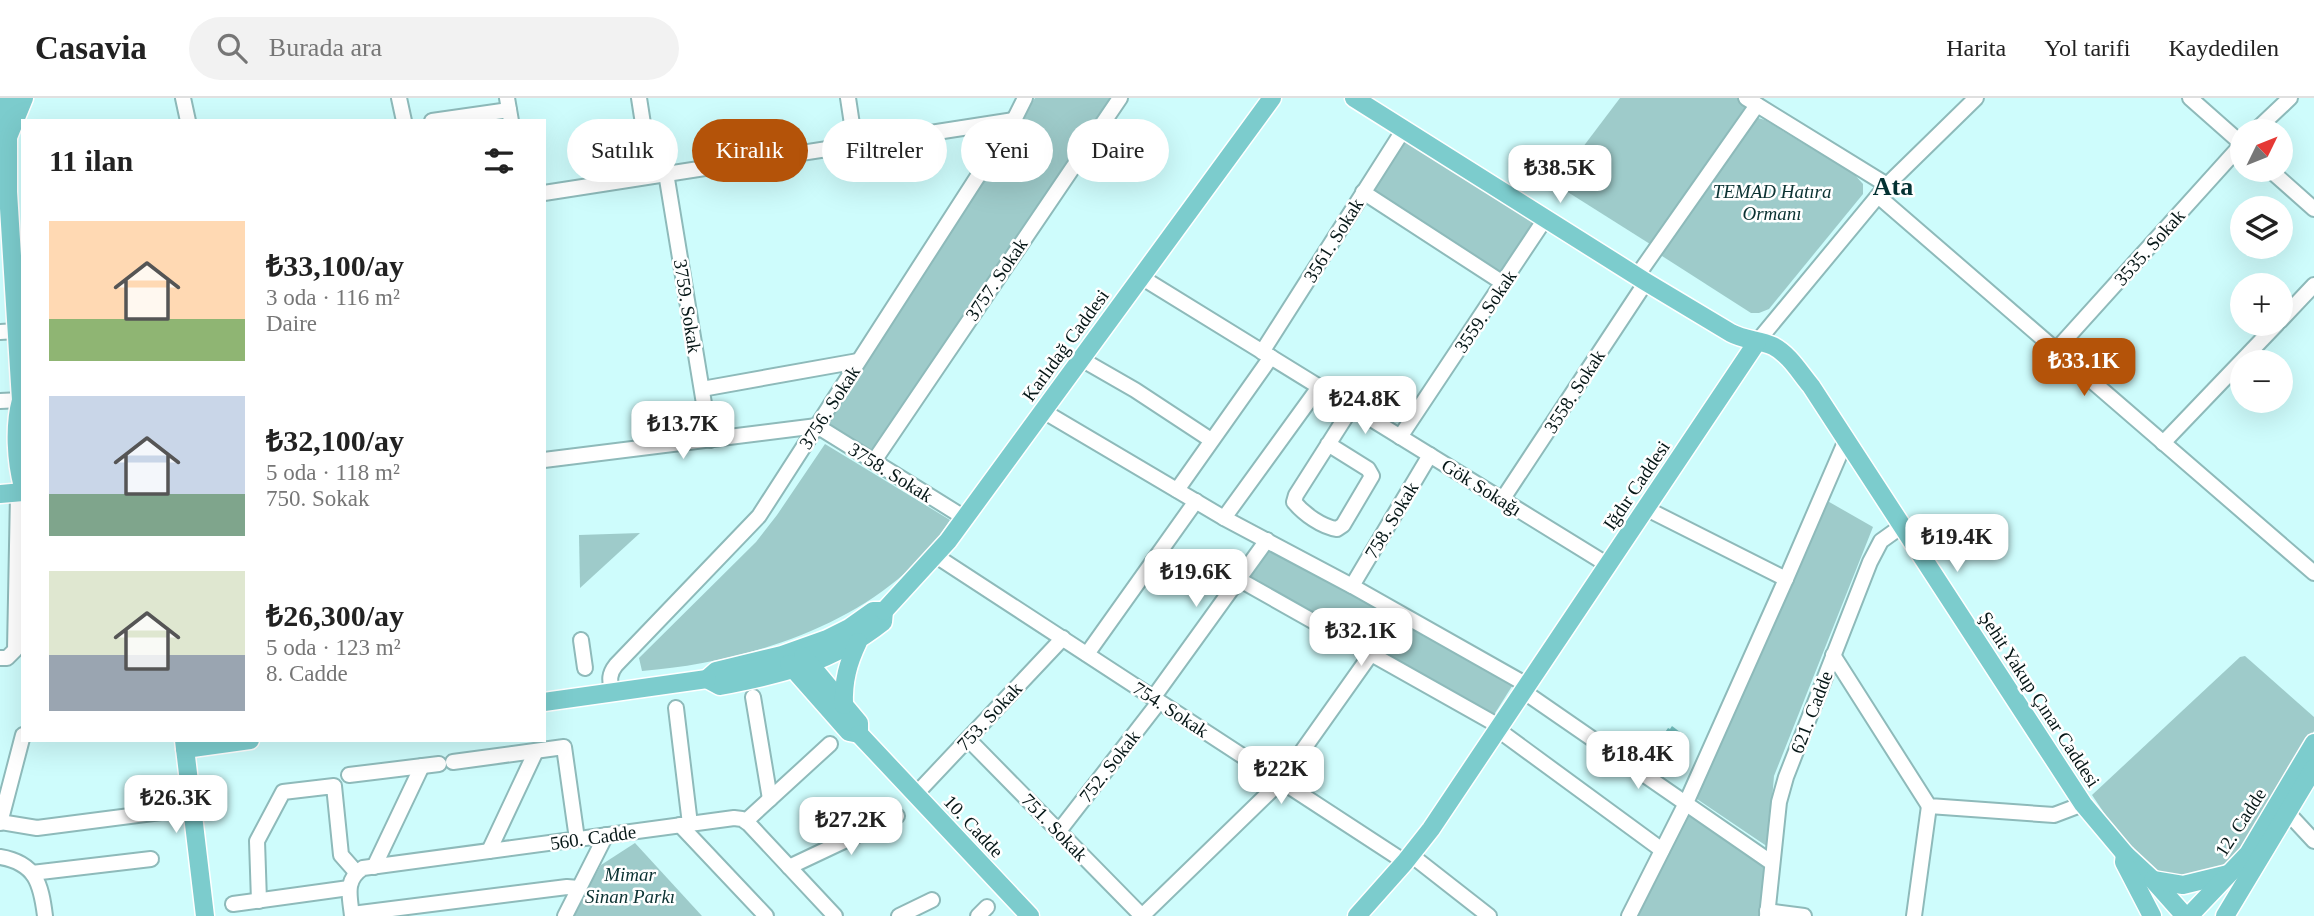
<!DOCTYPE html>
<html lang="tr">
<meta charset="utf-8">
<style>
body{margin:0;font-family:Georgia,serif;background:#f2f2f2;color:#222;height:100vh;display:flex;flex-direction:column;font-size:26px;white-space:nowrap}
*{box-sizing:border-box;margin:0}
p{font-size:23px;color:#767676}
.icon{flex:none;width:38px;height:38px;fill:none;stroke:currentColor;stroke-width:2;stroke-linecap:round;stroke-linejoin:round}
.map{position:relative;flex:1;overflow:hidden}
.side{position:absolute;left:21px;top:21px;width:525px;height:623px;display:flex;flex-direction:column;background:#fff;border-radius:0px;box-shadow:0 7px 28px #0002}
.side>*{flex:none}
.top-card{position:absolute;left:567px;top:21px;width:665px;height:63px;display:flex;gap:14px}
.needle{width:46px;rotate:47deg}
.controls{position:absolute;left:2230px;top:21px;display:grid;gap:14px}
.controls a{display:grid;place-items:center;width:63px;height:63px;border-radius:50%;background:#fff;box-shadow:0 7px 28px #0002;font-size:35px}
.price{position:absolute;translate:-50% -60px;padding:0 16px;border-radius:14px;background:#fff;color:#222;font-size:23px;line-height:46px;filter:drop-shadow(0 2px 4px #0008)}
.price::after{content:'';position:absolute;left:50%;top:42px;width:21px;height:16px;margin-left:-10px;background:inherit;clip-path:polygon(0 0,100% 0,50% 100%)}
.price.active{background:#b45309;color:#fff}
ul{padding:0;list-style:none}
li{display:flex;align-items:center;gap:21px;height:175px;padding:0 28px}
li span{display:grid;place-items:center;flex:none;width:196px;height:140px;border-radius:0px;color:#555}
li>.icon{margin-inline-start:auto}
span .icon{width:84px;height:84px;fill:#fffc;stroke-width:1}
li b{font-size:30px}
h2{display:flex;justify-content:space-between;align-items:center;height:84px;padding:0 28px;font-size:30px}
.chip{padding:0 24px;border-radius:32px;background:#fff;box-shadow:0 7px 28px #0002;font-size:24px;line-height:63px}
.chip.active{background:#b45309;color:#fff}
header{display:flex;align-items:center;gap:42px;box-sizing:border-box;height:98px;padding:0 35px;background:#fff;border-bottom:2px solid #e0e0e0}
header strong{font-size:33px}
nav{display:flex;gap:38px;margin-inline-start:auto;font-size:24px}
.search{width:490px;height:63px;background:#f2f2f2;display:flex;align-items:center;gap:18px;box-sizing:border-box;padding:0 24px;border-radius:38px;color:#767676;font-size:26px}
.map>svg:first-child{display:block}
</style>
<header>
<strong>Casavia</strong>
<div class="search"><svg class="icon" aria-label="search" viewBox="0 0 24 24"><circle cx="10" cy="10" r="6"/><path d="M15 15l6 6"/></svg>Burada ara</div>
<nav><a>Harita</a><a>Yol tarifi</a><a>Kaydedilen</a></nav>
</header>
<div class="map">
<svg width="2314" height="818" viewBox="0 0 2314 818">
<rect width="100%" height="100%" fill="#cefcfc"/>
<g fill="#9ecbca">
<path d="M1035,0H1112L1088,33L873,359L826,330Z"/>
<path d="M1620,0H1737L1744,5L1745,9L1650,146L1555,86Z"/>
<path d="M1758,20L1765,22L1854,76L1863,86V96L1769,211L1759,215H1751L1662,158L1660,152L1752,21Z"/>
<path d="M1406,40L1535,124L1501,177L1372,93Z"/>
<path d="M825,346L950,422C943,432 937,444 929,454C923,462 913,468 905,475C837,536 732,566 642,573L639,560L756,444L777,417Z"/>
<path d="M1824,401L1873,429L1774,678L1768,749L1694,699Z"/>
<path d="M640,435L580,490L579,437Z"/>
<path d="M1271,449L1514,585L1492,620L1249,481Z"/>
<path d="M2245,558L2314,619V633L2244,748L2227,765L2189,782L2159,778L2125,746L2092,697L2240,559Z"/>
<path d="M1691,711L1767,765L1761,818H1635Z"/>
<path d="M635,745L702,818H572L601,767Z"/>
</g>
<path fill="#73c1c0" d="M1672,628L1680,634L1678,637L1680,638L1664,661L1652,653L1668,630L1670,631Z"/>
<g fill="none" stroke-linecap="round" stroke-linejoin="round">
<defs>
<g id="minor">
<path d="M183,0L188,23"/>
<path d="M399,0L404,23"/>
<path d="M507,0L511,23"/>
<path d="M639,0L651,77"/>
<path d="M848,0L855,46"/>
<path d="M1746,0L1887,87"/>
<path d="M2190,0L2242,46"/>
<path d="M432,23L509,12"/>
<path d="M2255,33L2290,0"/>
<path d="M2270,72L2314,111"/>
<path d="M666,75L710,342"/>
<path d="M1363,94L1503,185"/>
<path d="M544,95L1014,22"/>
<path d="M1878,98L2314,475"/>
<path d="M1637,178L1757,7"/>
<path d="M1141,179L1608,467"/>
<path d="M2280,223L2314,187"/>
<path d="M0,234L17,233"/>
<path d="M1757,244L1887,87L1976,0"/>
<path d="M2056,252L2242,46"/>
<path d="M1262,254L1404,31"/>
<path d="M1081,261L1135,292L1211,342"/>
<path d="M702,291L858,263"/>
<path d="M0,303L21,302"/>
<path d="M1043,313L1224,420L1352,488L1527,587"/>
<path d="M1400,339L1545,121"/>
<path d="M2163,345L2277,226"/>
<path d="M1328,346L1368,371L1372,378L1343,427L1337,431C1322,429 1304,416 1294,404L1296,397L1352,309"/>
<path d="M544,362L817,328L965,420"/>
<path d="M874,363L1120,0"/>
<path d="M1177,392L1271,259"/>
<path d="M1502,402L1646,184"/>
<path d="M1645,410L1786,481L1846,342"/>
<path d="M1224,420L1319,289"/>
<path d="M936,458L1405,764"/>
<path d="M1240,482L1499,628"/>
<path d="M1352,488L1430,357"/>
<path d="M581,542L585,570"/>
<path d="M1087,556L1196,403"/>
<path d="M1833,557L1929,708L2054,717L2083,706"/>
<path d="M0,560H7L15,552L18,396"/>
<path d="M1523,593L1772,765"/>
<path d="M612,595C610,583 608,577 616,567L759,418L1014,22L1025,0"/>
<path d="M753,599L770,701"/>
<path d="M1153,600L1267,442"/>
<path d="M676,610L690,726"/>
<path d="M1497,631L1662,752"/>
<path d="M968,641L1142,818"/>
<path d="M453,664L564,649L577,741"/>
<path d="M349,677L439,666"/>
<path d="M916,696L1063,540"/>
<path d="M2287,714L2314,743"/>
<path d="M746,723L830,646"/>
<path d="M0,724L37,730L192,710"/>
<path d="M0,725L23,637"/>
<path d="M680,727L766,818"/>
<path d="M1059,733L1159,604"/>
<path d="M489,753L536,653"/>
<path d="M1411,757L1489,818"/>
<path d="M0,759C36,765 41,786 45,818"/>
<path d="M374,769L422,668"/>
<path d="M789,769L897,718"/>
<path d="M32,775L151,761"/>
<path d="M259,803L257,743L283,694L334,688L341,757L356,774"/>
<path d="M233,806L349,790"/>
<path d="M1767,813L1804,818"/>
<path d="M352,816L567,789L579,790"/>
<path d="M352,818C350,799 344,782 363,770L734,720L742,721L749,726L835,818"/>
<path d="M565,818L606,737"/>
<path d="M899,818L932,802"/>
<path d="M978,818L987,809"/>
<path d="M1142,818L1281,683L1371,556"/>
<path d="M1629,818L1686,705L1786,481"/>
<path d="M1767,818L1779,704L1786,679L1870,464L1881,443L1902,428"/>
<path d="M1914,818L1929,708"/>
</g>
<g id="major">
<path d="M9,0L4,26L8,39L24,0"/>
<path d="M1354,0L1646,184L1731,235C1744,242 1759,242 1773,248C1789,256 1800,275 1811,288L2083,706L2125,756L2153,782L2185,818"/>
<path d="M8,39V94L21,302C14,328 16,363 23,389"/>
<path d="M0,396L23,394"/>
<path d="M873,513H884L883,524C831,565 783,576 720,588L707,581L716,573L782,557L827,541L849,530Z"/>
<path d="M884,513L948,443L1272,0"/>
<path d="M789,566L849,634L859,636V625L803,558"/>
<path d="M544,604L707,581"/>
<path d="M844,607C843,583 848,565 858,544"/>
<path d="M859,636L1030,818"/>
<path d="M184,642L205,818"/>
<path d="M185,651L250,642"/>
<path d="M2125,756L2124,764L2152,818"/>
<path d="M2153,782L2183,787L2228,776"/>
<path d="M1357,818L1405,764L1431,731L1757,244"/>
<path d="M2189,818L2248,756L2314,645"/>
<path d="M2225,818L2314,670"/>
</g>
</defs>
<use href="#minor" stroke="#8ebaba" stroke-width="18"/>
<use href="#major" stroke="#fff" stroke-width="21"/>
<use href="#minor" stroke="#fff" stroke-width="14"/>
<use href="#major" stroke="#7ccccd" stroke-width="18"/>
</g>
<g text-anchor="middle" stroke-width="5" stroke-linejoin="round" paint-order="stroke">
<g font-size="19" font-style="italic" fill="#0b3232" stroke="#fff">
<text x="1772" y="100">TEMAD Hatıra<tspan x="1772" dy="22">Ormanı</tspan></text>
<text x="630" y="783">Mimar<tspan x="630" dy="22">Sinan Parkı</tspan></text>
</g>
<g font-size="19" fill="#061717" stroke="#fff">
<text transform="translate(1333 142) rotate(-58)" y="7">3561. Sokak</text>
<text transform="translate(2149 149) rotate(-48)" y="7">3535. Sokak</text>
<text transform="translate(996 181) rotate(-56)" y="7">3757. Sokak</text>
<text transform="translate(688 208) rotate(81)" y="7">3759. Sokak</text>
<text transform="translate(1485 213) rotate(-56)" y="7">3559. Sokak</text>
<text transform="translate(1065 247) rotate(-54)" y="7">Karlıdağ Caddesi</text>
<text transform="translate(1574 293) rotate(-57)" y="7">3558. Sokak</text>
<text transform="translate(829 309) rotate(-57)" y="7">3756. Sokak</text>
<text transform="translate(891 374) rotate(32)" y="7">3758. Sokak</text>
<text transform="translate(1636 387) rotate(-56)" y="7">Iğdır Caddesi</text>
<text transform="translate(1482 389) rotate(32)" y="7">Gök Sokağı</text>
<text transform="translate(1391 422) rotate(-59)" y="7">758. Sokak</text>
<text transform="translate(2040 601) rotate(57)" y="7">Şehit Yakup Çınar Caddesi</text>
<text transform="translate(1171 611) rotate(33)" y="7">754. Sokak</text>
<text transform="translate(1811 614) rotate(-69)" y="7">621. Cadde</text>
<text transform="translate(989 618) rotate(-47)" y="7">753. Sokak</text>
<text transform="translate(1109 668) rotate(-52)" y="7">752. Sokak</text>
<text transform="translate(2240 724) rotate(-57)" y="7">12. Cadde</text>
<text transform="translate(974 728) rotate(47)" y="7">10. Cadde</text>
<text transform="translate(1055 729) rotate(46)" y="7">751. Sokak</text>
<text transform="translate(593 739) rotate(-8)" y="7">560. Cadde</text>
</g>
<g font-size="26" font-weight="bold" fill="#033132" stroke="#fff">
<text x="1893" y="97">Ata</text>
</g>
</g>
</svg>
<div class="controls">
<a><svg class="needle" viewBox="-14 -14 28 28"><path d="M0-13l5 13h-10z" fill="#e53935"/><path d="M0 13l5-13h-10z" fill="#767676"/></svg></a>
<a><svg class="icon" aria-label="layers" viewBox="0 0 24 24"><path d="M12 4l9 5-9 5-9-5zM3 14l9 5 9-5"/></svg></a>
<a>+</a>
<a>−</a>
</div>
<b class="price" style="left:1560px;top:107px">₺38.5K</b>
<b class="price active" style="left:2084px;top:300px">₺33.1K</b>
<b class="price" style="left:1365px;top:338px">₺24.8K</b>
<b class="price" style="left:683px;top:363px">₺13.7K</b>
<b class="price" style="left:1957px;top:476px">₺19.4K</b>
<b class="price" style="left:1196px;top:511px">₺19.6K</b>
<b class="price" style="left:1361px;top:570px">₺32.1K</b>
<b class="price" style="left:1638px;top:693px">₺18.4K</b>
<b class="price" style="left:1281px;top:708px">₺22K</b>
<b class="price" style="left:176px;top:737px">₺26.3K</b>
<b class="price" style="left:851px;top:759px">₺27.2K</b>
<div class="top-card">
<a class="chip">Satılık</a>
<a class="chip active">Kiralık</a>
<a class="chip">Filtreler</a>
<a class="chip">Yeni</a>
<a class="chip">Daire</a>
</div>
<section class="side">
<h2>11 ilan<svg class="icon" aria-label="filters" viewBox="0 0 24 24"><path d="M4 7h16M4 17h16"/><circle cx="9" cy="7" r="2"/><circle cx="15" cy="17" r="2"/></svg></h2>
<ul>
<li><span style="background:linear-gradient(#ffd9b3 70%,#8fb573 0)"><svg class="icon" aria-label="home" viewBox="0 0 24 24"><path d="M3 11l9-7 9 7M6 9v11h12V9"/></svg></span><div><b>₺33,100/ay</b><p>3 oda · 116 m²</p><p>Daire</p></div></li>
<li><span style="background:linear-gradient(#c9d6e8 70%,#7fa58c 0)"><svg class="icon" aria-label="home" viewBox="0 0 24 24"><path d="M3 11l9-7 9 7M6 9v11h12V9"/></svg></span><div><b>₺32,100/ay</b><p>5 oda · 118 m²</p><p>750. Sokak</p></div></li>
<li><span style="background:linear-gradient(#dfe7d0 60%,#9aa5b1 0)"><svg class="icon" aria-label="home" viewBox="0 0 24 24"><path d="M3 11l9-7 9 7M6 9v11h12V9"/></svg></span><div><b>₺26,300/ay</b><p>5 oda · 123 m²</p><p>8. Cadde</p></div></li>
</ul>
</section>
</div>
